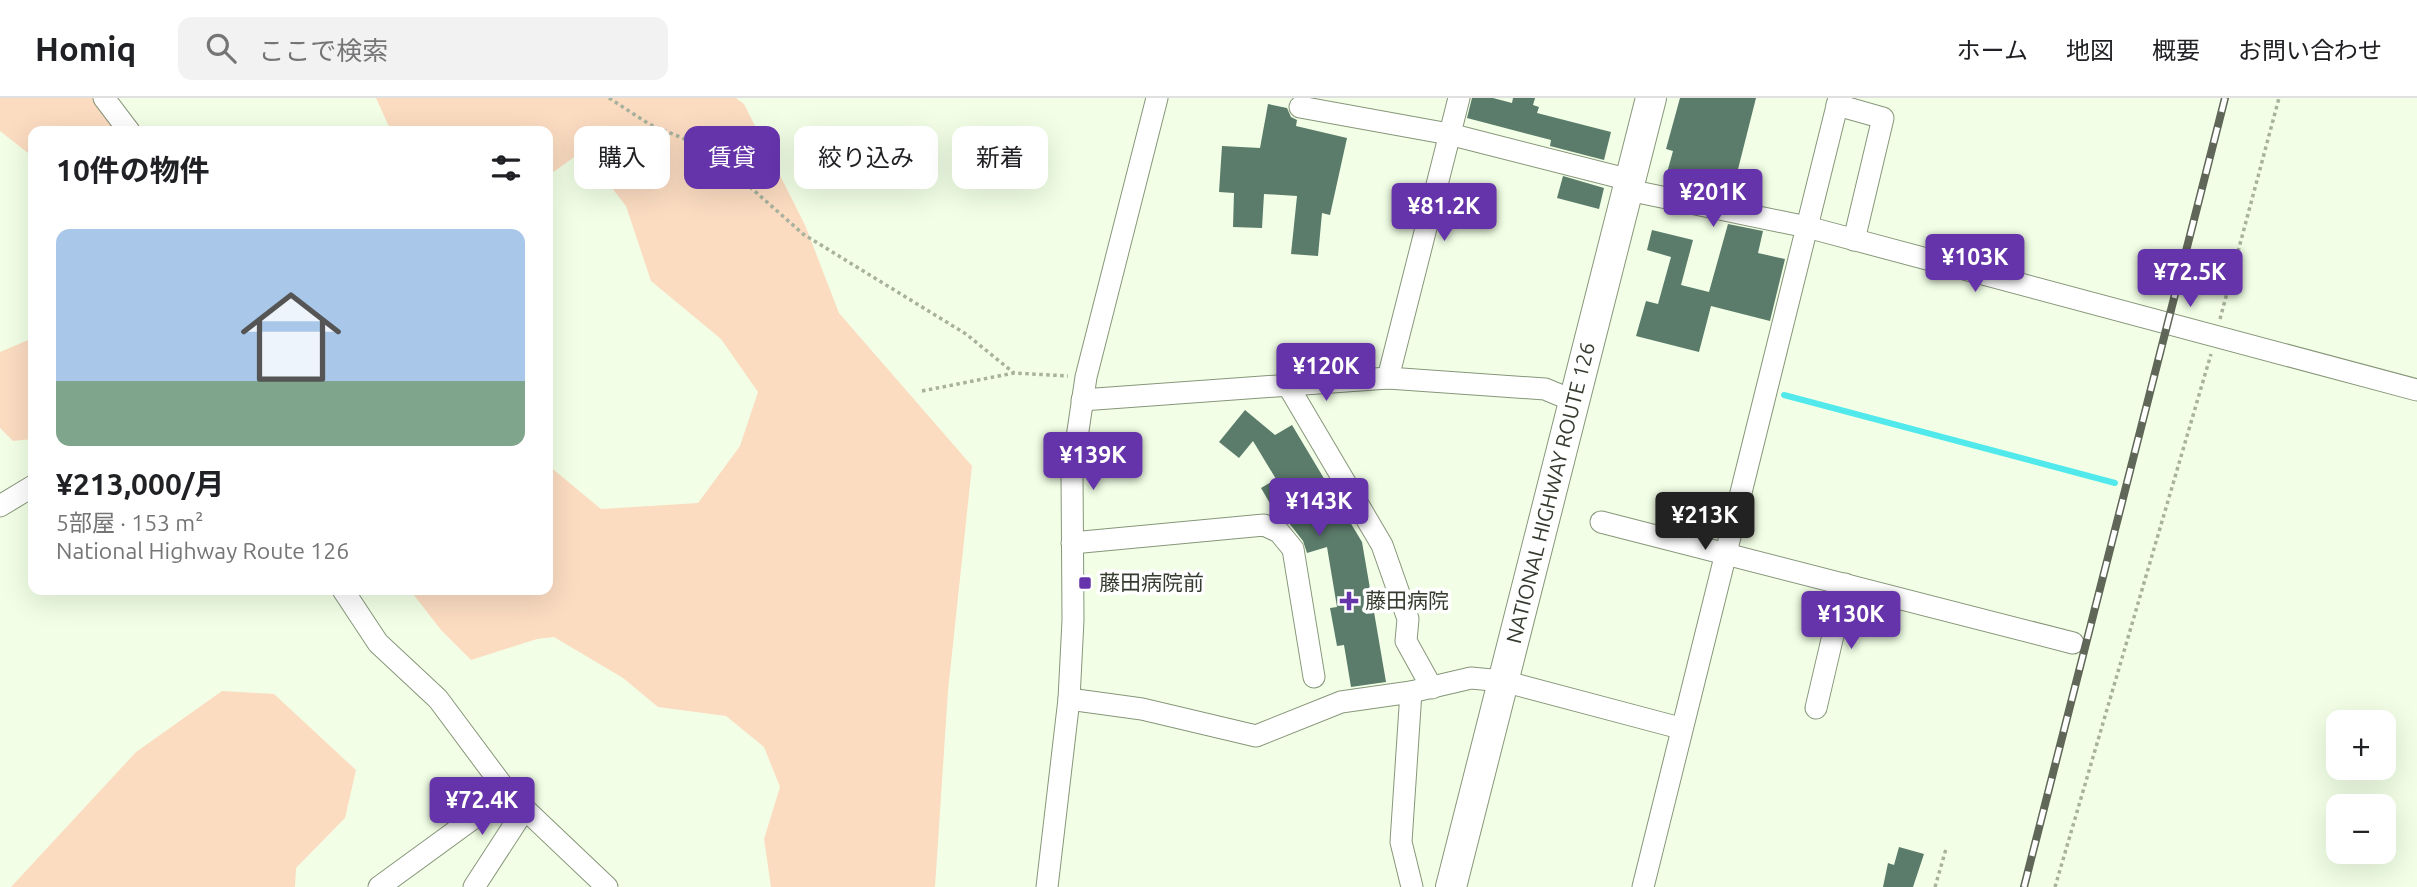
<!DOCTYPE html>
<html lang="ja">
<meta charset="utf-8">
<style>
body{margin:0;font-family:Ubuntu,"Noto Sans JP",sans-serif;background:#f2f2f2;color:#202124;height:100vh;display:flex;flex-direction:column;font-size:26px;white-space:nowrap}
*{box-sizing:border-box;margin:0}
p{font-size:23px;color:#757577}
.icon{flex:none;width:38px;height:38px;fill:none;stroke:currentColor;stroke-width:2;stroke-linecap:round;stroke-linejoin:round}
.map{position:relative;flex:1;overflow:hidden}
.side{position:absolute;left:28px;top:28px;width:525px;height:469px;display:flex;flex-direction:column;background:#fff;border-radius:14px;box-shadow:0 7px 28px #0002}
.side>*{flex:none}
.top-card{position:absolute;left:574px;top:28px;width:665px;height:63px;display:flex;gap:14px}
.controls{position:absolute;left:2326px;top:612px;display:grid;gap:14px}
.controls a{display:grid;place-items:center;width:70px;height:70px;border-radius:14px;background:#fff;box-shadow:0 7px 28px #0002;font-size:35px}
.price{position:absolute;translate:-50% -60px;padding:0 16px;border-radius:7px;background:#6533aa;color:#fff;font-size:23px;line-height:46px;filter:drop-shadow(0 2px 4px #0008)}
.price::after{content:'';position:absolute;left:50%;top:42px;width:21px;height:16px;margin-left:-10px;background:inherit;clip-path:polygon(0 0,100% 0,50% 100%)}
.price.selected{background:#222;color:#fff}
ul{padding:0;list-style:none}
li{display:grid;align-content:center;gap:14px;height:371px;padding:0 28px}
li span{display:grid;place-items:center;height:217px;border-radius:14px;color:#555}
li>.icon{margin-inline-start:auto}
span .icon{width:126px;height:126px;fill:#fffc;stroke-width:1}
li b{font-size:30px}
h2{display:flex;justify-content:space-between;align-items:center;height:84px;padding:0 28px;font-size:30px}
.chip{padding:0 24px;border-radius:14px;background:#fff;box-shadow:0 7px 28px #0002;font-size:24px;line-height:63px}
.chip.selected{background:#6533aa;color:#fff}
header{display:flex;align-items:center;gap:42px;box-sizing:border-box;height:98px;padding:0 35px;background:#fff;border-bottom:2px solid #e0e0e0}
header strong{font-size:33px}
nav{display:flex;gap:38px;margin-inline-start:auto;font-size:24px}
.search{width:490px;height:63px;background:#f2f2f2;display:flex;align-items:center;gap:18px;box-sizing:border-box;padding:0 24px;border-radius:14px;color:#757577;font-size:26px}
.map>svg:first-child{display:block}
</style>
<header>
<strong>Homiq</strong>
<div class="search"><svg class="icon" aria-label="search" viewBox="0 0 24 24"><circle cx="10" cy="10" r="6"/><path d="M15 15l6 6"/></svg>ここで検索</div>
<nav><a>ホーム</a><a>地図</a><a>概要</a><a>お問い合わせ</a></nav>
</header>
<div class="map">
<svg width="2417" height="789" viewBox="0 0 2417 789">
<rect width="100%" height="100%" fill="#f2ffe6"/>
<g fill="#fbdcc1">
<path d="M0,0H113L140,28L141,33H33V59L0,33Z"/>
<path d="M376,0H736L744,6L805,127L839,215L972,368L948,593L935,789H771L764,741L780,689L764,649L726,618L658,609L623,580L554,539L537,541L471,562L441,532L410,492H548V367L601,411L698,405L740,348L758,294L721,241L651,183L626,108L590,62L577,57L548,78V33H391Z"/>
<path d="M33,240V341L13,343L0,330V254Z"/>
<path d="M222,593L274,596L356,672L345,720L296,770L295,789H11L136,654Z"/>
</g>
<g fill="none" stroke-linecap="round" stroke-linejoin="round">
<path stroke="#51e9ec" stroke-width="6" d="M1784,297L2115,385"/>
</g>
<g fill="#5b7b6b">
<path d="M1472,0H1493L1512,5L1513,0H1535L1533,7L1539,9L1537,15L1611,34L1604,62L1550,48L1551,42L1467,20Z"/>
<path d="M1680,0H1756L1733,91L1689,79L1686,88L1665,82L1673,53L1666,51Z"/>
<path d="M1268,6L1287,10L1291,19L1297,22L1296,28L1347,40L1330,117L1322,115L1318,158L1291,156L1297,98L1264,96L1262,130L1233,129L1234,95L1219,94L1222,48L1260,50Z"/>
<path d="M1563,78L1604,90L1599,111L1557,100Z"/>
<path d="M1728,126L1763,133L1758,155L1785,161L1770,223L1711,208L1699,254L1636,238L1646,203L1658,206L1671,159L1647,152L1652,132L1693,142L1681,187L1709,194Z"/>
<path d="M1245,312L1275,337L1292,327L1362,444L1386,584L1351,589L1344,547L1337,548L1330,510L1337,509L1327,449L1307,455L1303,443L1289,425L1278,419L1261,390L1276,381L1253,343L1239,360L1219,344Z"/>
<path d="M1899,749L1924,756L1913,789H1883L1888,765L1894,767Z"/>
</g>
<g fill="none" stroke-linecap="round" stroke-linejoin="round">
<defs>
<g id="minor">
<path d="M104,0L129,33"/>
<path d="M1837,7L1883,20L1854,142"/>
<path d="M1300,9L1449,36L1630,82"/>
<path d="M1628,92L1807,129L2417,292"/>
<path d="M1388,280L1459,0"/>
<path d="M1287,286L1382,447L1408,521L1406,543L1432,590"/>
<path d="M1082,302L1388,280L1545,291L1574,303"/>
<path d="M0,408L33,388"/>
<path d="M1601,424L2073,545"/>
<path d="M1072,445L1264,427L1279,434L1293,451L1314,579"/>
<path d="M343,492L378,545L438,601L508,695L607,789"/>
<path d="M1411,594L1401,744L1412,789"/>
<path d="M1069,601L1142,611L1256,638L1341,604L1411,594L1471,580L1503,583L1680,630"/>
<path d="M1816,610L1845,486"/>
<path d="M379,789L508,695"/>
<path d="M474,789L524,712"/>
<path d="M1047,789L1069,601L1073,522L1072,373L1086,279L1157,0"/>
<path d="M1643,789L1839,0"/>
</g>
<path id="highway" d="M1451,789L1651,0"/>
</defs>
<use href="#minor" stroke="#87967a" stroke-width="23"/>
<use href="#highway" stroke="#87967a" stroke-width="32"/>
<g stroke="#a7b19d" stroke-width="3.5" stroke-dasharray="3.5 3.5" stroke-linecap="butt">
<path d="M609,0L649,26L706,50L803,136L966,236L1014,275"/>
<path d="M2220,221L2279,0"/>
<path d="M922,293L1014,275L1068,278"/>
<path d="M1935,789L1946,751"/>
<path d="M2055,789L2211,256"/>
</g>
<use href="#minor" stroke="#fff" stroke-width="21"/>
<use href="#highway" stroke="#fff" stroke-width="30"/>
<defs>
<path id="rail" d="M2024,789L2225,0"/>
</defs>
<use href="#rail" stroke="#606758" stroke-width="8"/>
<use href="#rail" stroke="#fff" stroke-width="5" stroke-dasharray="16" stroke-linecap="butt"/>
</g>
<g fill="#6533aa" stroke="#fff" stroke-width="2.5">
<rect x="1078" y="478" width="14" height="14" rx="3.5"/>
<path d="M1345.5 492.5h7v7h7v7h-7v7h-7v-7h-7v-7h7z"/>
</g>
<g text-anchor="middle" stroke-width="7" stroke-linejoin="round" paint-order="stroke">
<g font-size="21" fill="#353b2f" stroke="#fff">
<text transform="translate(1551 395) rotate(-76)" y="7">NATIONAL HIGHWAY ROUTE 126</text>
</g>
<g font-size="21" fill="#353b2f" stroke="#fff" text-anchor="start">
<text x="1099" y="492">藤田病院前</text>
<text x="1365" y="510">藤田病院</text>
</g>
</g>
</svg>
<div class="controls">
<a>+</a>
<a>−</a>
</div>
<b class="price" style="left:1713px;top:131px">¥201K</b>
<b class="price" style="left:1444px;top:145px">¥81.2K</b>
<b class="price" style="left:1975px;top:196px">¥103K</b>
<b class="price" style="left:2190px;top:211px">¥72.5K</b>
<b class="price" style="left:1326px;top:305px">¥120K</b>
<b class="price" style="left:1093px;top:394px">¥139K</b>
<b class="price" style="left:1319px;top:440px">¥143K</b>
<b class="price selected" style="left:1705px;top:454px">¥213K</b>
<b class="price" style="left:1851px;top:553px">¥130K</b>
<b class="price" style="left:482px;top:739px">¥72.4K</b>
<div class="top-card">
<a class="chip">購入</a>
<a class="chip selected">賃貸</a>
<a class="chip">絞り込み</a>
<a class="chip">新着</a>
</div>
<section class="side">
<h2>10件の物件<svg class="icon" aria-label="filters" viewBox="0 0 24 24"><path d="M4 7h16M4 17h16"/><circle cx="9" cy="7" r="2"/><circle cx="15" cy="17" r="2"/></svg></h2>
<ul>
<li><span style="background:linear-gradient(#a9c7e8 70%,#7fa58c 0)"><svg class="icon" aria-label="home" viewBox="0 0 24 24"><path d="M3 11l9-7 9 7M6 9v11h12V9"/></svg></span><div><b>¥213,000/月</b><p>5部屋 · 153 m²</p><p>National Highway Route 126</p></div></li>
</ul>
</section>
</div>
